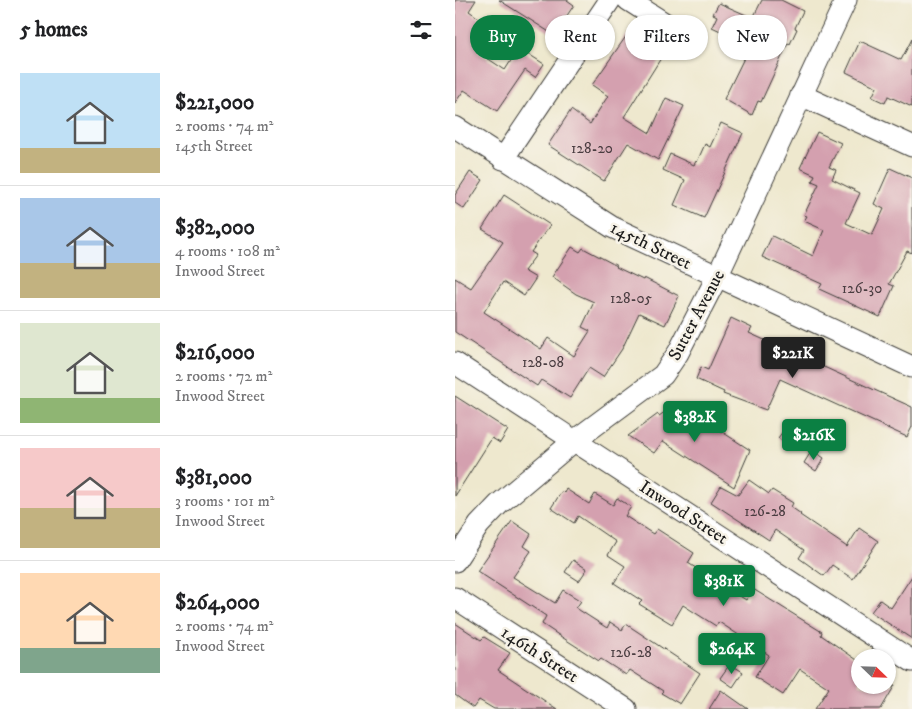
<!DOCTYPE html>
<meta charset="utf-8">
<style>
body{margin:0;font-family:"IM FELL DW Pica",serif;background:#f6f6f6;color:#202124;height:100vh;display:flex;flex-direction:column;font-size:19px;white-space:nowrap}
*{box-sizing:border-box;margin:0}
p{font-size:16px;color:#757577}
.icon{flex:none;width:28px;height:28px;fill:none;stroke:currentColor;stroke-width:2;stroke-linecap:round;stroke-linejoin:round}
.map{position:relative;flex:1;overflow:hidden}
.details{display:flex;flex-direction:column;background:#fff;width:455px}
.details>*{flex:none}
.top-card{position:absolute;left:15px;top:15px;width:366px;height:45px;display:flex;gap:10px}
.needle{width:32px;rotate:113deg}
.buttons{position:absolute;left:396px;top:649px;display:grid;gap:10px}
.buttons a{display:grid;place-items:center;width:45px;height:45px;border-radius:50%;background:#fff;box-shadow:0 1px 4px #0004;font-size:25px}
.price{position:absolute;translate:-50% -42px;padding:0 11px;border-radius:5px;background:#0b8043;color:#fff;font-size:16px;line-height:32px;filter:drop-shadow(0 1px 2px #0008)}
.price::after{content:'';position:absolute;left:50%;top:30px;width:15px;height:11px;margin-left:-8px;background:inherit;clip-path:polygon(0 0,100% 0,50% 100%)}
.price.selected{background:#222;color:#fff}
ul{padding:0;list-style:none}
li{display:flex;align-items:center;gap:15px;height:125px;padding:0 20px}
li+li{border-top:1px solid #e0e0e0}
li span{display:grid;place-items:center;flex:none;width:140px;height:100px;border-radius:0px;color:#555}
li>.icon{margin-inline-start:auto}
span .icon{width:60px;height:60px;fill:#fffc;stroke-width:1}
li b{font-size:21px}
h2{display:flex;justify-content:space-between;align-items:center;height:60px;padding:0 20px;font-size:21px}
.tag{padding:0 18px;border-radius:22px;background:#fff;box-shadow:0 1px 4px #0004;font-size:18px;line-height:45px}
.tag.selected{background:#0b8043;color:#fff}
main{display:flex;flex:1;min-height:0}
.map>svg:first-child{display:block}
</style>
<main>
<section class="details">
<h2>5 homes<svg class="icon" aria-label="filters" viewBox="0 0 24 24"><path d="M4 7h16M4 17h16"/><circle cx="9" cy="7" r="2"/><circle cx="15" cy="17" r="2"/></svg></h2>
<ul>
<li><span style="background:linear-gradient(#bfe0f5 75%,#c2b280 0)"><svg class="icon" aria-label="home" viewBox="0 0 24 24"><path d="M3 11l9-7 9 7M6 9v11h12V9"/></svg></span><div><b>$221,000</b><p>2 rooms · 74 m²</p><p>145th Street</p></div></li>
<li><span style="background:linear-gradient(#a9c7e8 65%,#c2b280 0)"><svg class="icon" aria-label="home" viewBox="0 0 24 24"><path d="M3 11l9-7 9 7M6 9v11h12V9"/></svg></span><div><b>$382,000</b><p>4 rooms · 108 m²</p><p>Inwood Street</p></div></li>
<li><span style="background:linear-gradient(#dfe7d0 75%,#8fb573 0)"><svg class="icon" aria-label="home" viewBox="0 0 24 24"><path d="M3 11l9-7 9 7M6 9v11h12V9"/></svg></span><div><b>$216,000</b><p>2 rooms · 72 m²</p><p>Inwood Street</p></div></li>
<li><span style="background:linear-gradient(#f6c9c9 60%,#c2b280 0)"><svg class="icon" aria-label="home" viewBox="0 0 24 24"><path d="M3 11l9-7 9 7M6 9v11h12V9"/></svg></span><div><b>$381,000</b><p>3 rooms · 101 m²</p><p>Inwood Street</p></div></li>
<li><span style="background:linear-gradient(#ffd9b3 75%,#7fa58c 0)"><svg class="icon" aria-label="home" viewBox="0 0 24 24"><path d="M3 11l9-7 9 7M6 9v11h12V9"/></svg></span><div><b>$264,000</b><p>2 rooms · 74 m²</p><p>Inwood Street</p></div></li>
</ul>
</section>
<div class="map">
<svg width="457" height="709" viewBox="0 0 457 709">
<rect width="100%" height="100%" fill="#f7f3e8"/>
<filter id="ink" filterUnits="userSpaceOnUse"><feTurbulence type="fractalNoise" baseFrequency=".02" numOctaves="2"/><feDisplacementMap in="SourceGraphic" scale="10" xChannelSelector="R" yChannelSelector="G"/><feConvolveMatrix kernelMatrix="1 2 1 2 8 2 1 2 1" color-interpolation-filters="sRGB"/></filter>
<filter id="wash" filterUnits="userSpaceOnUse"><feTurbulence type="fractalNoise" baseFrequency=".0096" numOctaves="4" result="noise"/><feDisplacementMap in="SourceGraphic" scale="20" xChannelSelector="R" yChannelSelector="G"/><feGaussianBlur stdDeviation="1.12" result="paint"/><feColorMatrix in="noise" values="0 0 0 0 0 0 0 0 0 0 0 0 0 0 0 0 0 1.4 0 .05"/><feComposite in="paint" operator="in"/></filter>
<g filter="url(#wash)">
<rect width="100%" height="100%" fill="#eee8ce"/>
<g id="blocks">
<g fill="#d4a0af">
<path d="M0,0H21L14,11L39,29L23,52L50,70L64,48L89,64L80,77L70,70L42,111L9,90L0,103Z"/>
<path d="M44,0H112L119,5L99,35Z"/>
<path d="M307,0H326L348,11L340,28L342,29L335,44L333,43L306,102L303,101L297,115L269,99L290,56L285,54L291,43L257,27L262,16L258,14L264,3L298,18Z"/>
<path d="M172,35L206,58L169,117L195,133L211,98L229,106L203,160L173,143L149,181L93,145L116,110L135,124L153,96L137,85Z"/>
<path d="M457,39V107L433,96L430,103L417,97L422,87L391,72L405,41L446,60Z"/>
<path d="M266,123L288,133L249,218L219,205L230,180L208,170L215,154L239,165L241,161L242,162L250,144L255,147Z"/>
<path d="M362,132L386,143L374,167L381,170L377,179L405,193L391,223L417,235L429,209L419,204L435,168L457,178V253L452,251L434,284L439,286L425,317L364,289L367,284L307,257L317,236L358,256L369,230L349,221L352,216L349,215L364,184L357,181L360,175L345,168Z"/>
<path d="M15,172L28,180L9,209L0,203V195Z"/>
<path d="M49,195L95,225L76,252L81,255L69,271L81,278L69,296L48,282L29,312L86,349L93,338L119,356L135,331L127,327L139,302L121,294L97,277L117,247L125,252L128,248L162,266L161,267L188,280L189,278L224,296L210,325L184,313L167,349L148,377L134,368L115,398L86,380L82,386L0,332V278L16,288L48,242L27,229Z"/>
<path d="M276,318L297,328L294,333L457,407V427L452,437L325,379L311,410L268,394L269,392L241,379L246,367L253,370Z"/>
<path d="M0,396L53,430L45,443L37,438L0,496Z"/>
<path d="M217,407L234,419L238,413L295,450L279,487L208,441L199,453L173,436L203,414L204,416Z"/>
<path d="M331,427L342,435L334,446L323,438Z"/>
<path d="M357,450L369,458L361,471L349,463Z"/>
<path d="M294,480L314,494L317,490L338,503L336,507L346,514L345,515L392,547L404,528L423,541L398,579L377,565L369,576L344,558L349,550L320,530L314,540L256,502L266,486L283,495Z"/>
<path d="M111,489L134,504L140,494L158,505L162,498L176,507L170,516L198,534L202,529L239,553L233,563L291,600L298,589L367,632L366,635L405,662V685H440L426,709H360L374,688L345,669L328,695L300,677L314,655L264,622L261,626L228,605L217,624L184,604L187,601L159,583L170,566L153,555L161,542L123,516L119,523L96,508L107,491L109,493Z"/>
<path d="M57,521L76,534L69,546L76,551L58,577L100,603L108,590L126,601L121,608L152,628L155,622L167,630L171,624L245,673L225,704L206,693L208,691L175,670L171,675L146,659L144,661L102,634L87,624L91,616L22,571Z"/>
<path d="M118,560L132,569L124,581L110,572Z"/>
<path d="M457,576V639L416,612L425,600L436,608Z"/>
<path d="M0,623L26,640L29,637L55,653L43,670L102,709H39L24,700L18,708L0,695Z"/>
<path d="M275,664L288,672L278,687L265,678Z"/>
<path d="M266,690L293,709H254Z"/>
</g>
</g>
</g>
<g filter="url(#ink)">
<use href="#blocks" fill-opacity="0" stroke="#3c3b37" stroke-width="1"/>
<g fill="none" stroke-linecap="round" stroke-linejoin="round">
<defs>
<g id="minor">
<path d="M173,0L236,40"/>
<path d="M346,95L457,146"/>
<path d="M0,127L157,227L457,367"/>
<path d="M48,159L155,0"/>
<path d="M0,363L457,661"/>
<path d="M0,561L24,525L44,504L119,441L208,375L223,353L262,277L391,0"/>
<path d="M0,598L171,709"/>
</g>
</defs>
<use href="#minor" stroke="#3c3b37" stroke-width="23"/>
<use href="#minor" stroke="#fff" stroke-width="21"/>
</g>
</g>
<g text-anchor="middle" stroke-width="5" stroke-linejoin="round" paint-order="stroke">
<g font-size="15" fill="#4a3d41">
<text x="137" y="153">128-20</text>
<text x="407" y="293">126-30</text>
<text x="176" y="303">128-05</text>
<text x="88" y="367">128-08</text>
<text x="310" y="516">126-28</text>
<text x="176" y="657">126-28</text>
</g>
<g font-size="18" fill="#1c1c1c" stroke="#f7f3e8">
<text transform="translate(196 245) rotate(26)" y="6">145th Street</text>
<text transform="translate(241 315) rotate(-62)" y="6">Sutter Avenue</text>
<text transform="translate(229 512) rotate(33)" y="6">Inwood Street</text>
<text transform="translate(85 654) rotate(33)" y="6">146th Street</text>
</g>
</g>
</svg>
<div class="buttons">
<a><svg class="needle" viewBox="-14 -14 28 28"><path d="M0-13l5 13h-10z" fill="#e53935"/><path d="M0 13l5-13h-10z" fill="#757577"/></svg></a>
</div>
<b class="price selected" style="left:338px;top:379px">$221K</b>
<b class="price" style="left:240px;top:443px">$382K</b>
<b class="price" style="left:359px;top:461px">$216K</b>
<b class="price" style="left:269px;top:607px">$381K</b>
<b class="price" style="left:277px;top:675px">$264K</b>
<div class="top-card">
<a class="tag selected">Buy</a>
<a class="tag">Rent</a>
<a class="tag">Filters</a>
<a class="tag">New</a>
</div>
</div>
</main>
